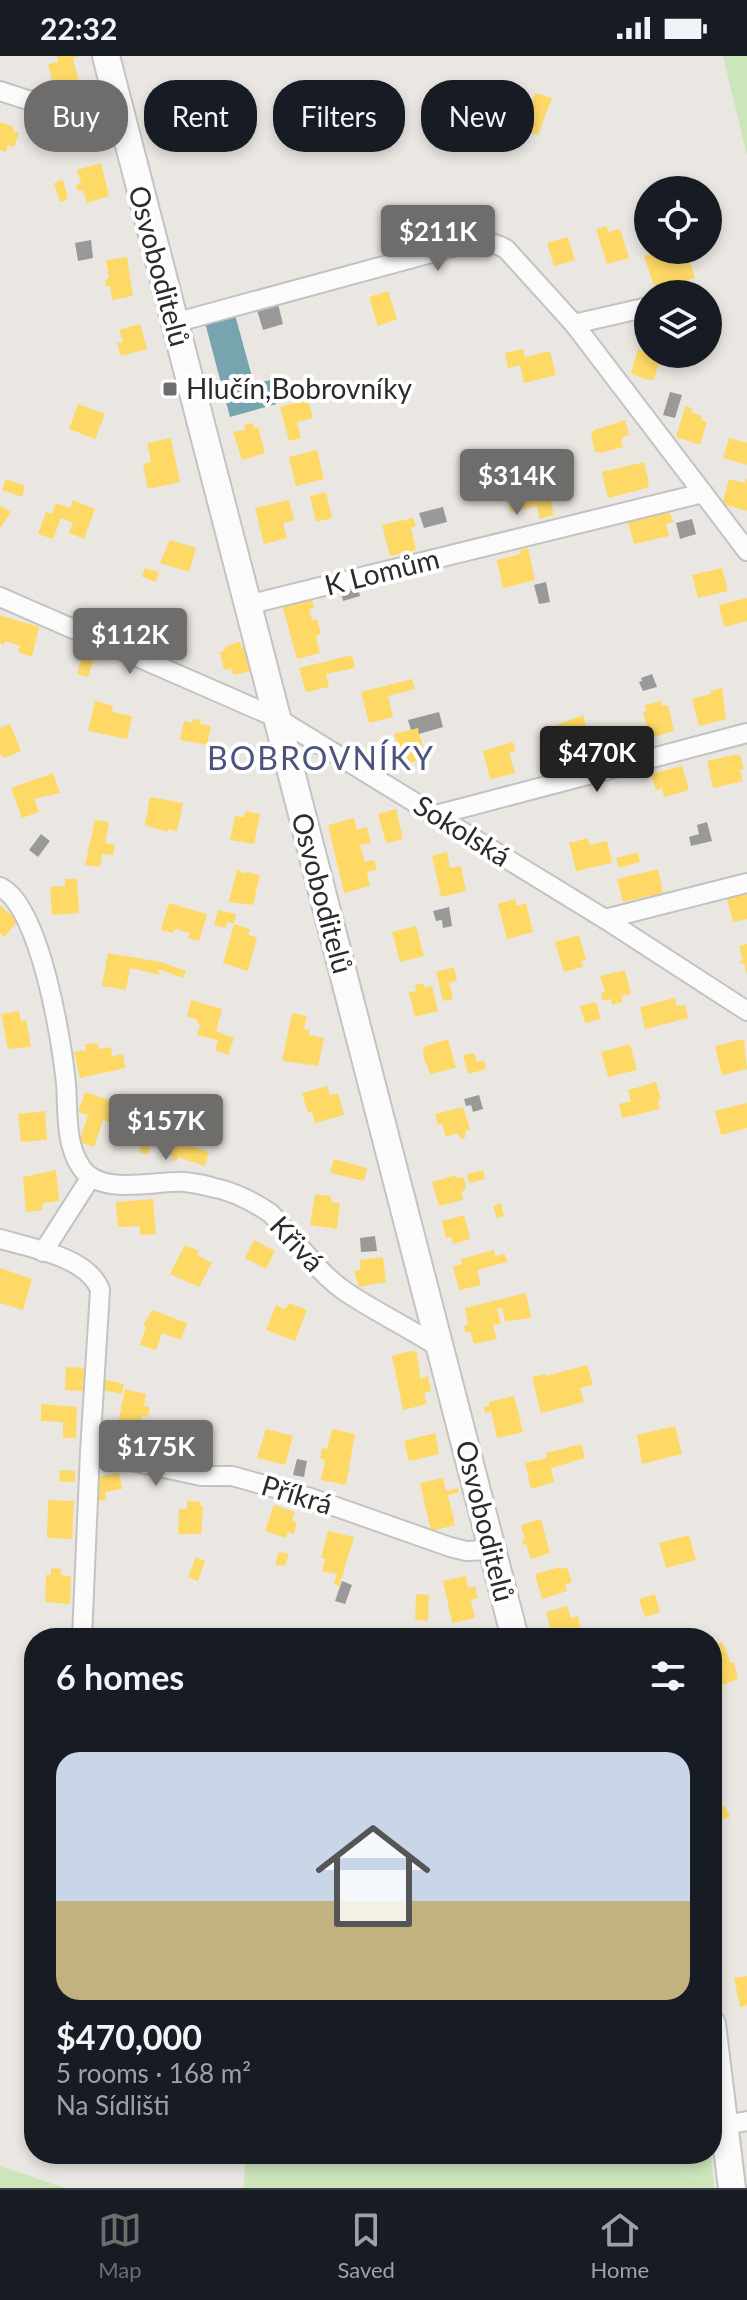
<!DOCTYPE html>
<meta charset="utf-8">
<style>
body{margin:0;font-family:Lato,sans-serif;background:#20242c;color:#f1f3f6;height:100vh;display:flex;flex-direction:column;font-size:30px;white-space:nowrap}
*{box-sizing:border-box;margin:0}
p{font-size:26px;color:#9ea1a6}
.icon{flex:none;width:44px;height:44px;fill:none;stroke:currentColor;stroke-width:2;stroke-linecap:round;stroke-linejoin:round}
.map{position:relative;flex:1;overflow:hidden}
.side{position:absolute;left:24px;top:1572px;width:698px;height:536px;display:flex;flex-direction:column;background:#171b24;border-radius:32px;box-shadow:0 4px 12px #0003}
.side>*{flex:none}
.banner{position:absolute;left:24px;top:24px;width:700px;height:72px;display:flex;gap:16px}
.buttons{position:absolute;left:634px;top:120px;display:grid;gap:16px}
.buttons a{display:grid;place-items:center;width:88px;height:88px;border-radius:50%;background:#171b24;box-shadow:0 4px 12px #0003;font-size:40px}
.price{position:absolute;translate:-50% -68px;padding:0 18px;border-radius:8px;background:#6e6d6c;color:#fff;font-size:26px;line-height:52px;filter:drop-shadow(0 2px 4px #0008)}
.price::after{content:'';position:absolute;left:50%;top:48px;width:24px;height:18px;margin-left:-12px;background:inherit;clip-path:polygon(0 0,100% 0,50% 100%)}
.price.on{background:#222;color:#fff}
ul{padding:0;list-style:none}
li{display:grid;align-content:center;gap:16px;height:424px;padding:0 32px}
li span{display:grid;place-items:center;height:248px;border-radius:24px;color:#555}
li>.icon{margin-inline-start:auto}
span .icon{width:144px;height:144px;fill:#fffc;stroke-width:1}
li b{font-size:34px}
h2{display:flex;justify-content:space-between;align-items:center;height:96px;padding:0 32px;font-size:34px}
.tag{padding:0 28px;border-radius:32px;background:#171b24;box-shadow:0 4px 12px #0003;font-size:28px;line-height:72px}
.tag.on{background:#6e6d6c;color:#fff}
.status{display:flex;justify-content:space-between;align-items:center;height:56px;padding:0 40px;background:#171b24;direction:ltr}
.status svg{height:22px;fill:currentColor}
.dock{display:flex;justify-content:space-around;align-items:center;height:112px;border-top:2px solid #363941;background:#171b24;font-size:22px;color:#9ea1a6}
.dock a{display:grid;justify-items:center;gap:4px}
.dock .on{color:#6e6d6c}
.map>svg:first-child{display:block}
</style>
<div class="status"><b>22:32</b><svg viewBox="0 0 49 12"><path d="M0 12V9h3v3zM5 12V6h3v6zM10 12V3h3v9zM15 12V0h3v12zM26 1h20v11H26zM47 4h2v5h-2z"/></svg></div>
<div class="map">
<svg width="747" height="2132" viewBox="0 0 747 2132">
<rect width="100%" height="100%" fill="#eae7e2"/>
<g fill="#cce5bb">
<path d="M723,0H747V100Z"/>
<path d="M245,2098H711L714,2132H244Z"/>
<path d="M0,2110L65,2132H0Z"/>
</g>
<g fill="#ffd966">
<path d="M57,0H79L73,3L81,33L56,39L48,8L58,6Z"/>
<path d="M535,37L552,42L538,79L511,70L518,47L531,50Z"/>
<path d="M0,66L14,71L13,75L19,77L14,91L8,89L6,96L0,94Z"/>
<path d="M101,107L109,140L87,147L83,134L78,135L76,129L81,127L77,114Z"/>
<path d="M63,124L68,143L60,146L54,127Z"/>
<path d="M607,170L608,176L620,173L629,202L607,208L596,173Z"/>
<path d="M568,181L575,204L554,210L547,187Z"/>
<path d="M655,194H667L669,201L674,203L688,199L695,222L663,232L662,227L654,230L644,200L655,197Z"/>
<path d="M127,201L133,240L112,244L110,230L106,231L105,224L109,222L106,204Z"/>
<path d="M388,235L397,263L378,270L369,241Z"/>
<path d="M140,268L147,293L121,300L117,287L123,286L119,274Z"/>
<path d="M523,293L525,301L550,295L556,319L524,327L520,309L508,312L505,297Z"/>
<path d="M638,293L648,298L661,300L654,324L644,323L631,317Z"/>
<path d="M308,343L313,362L297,366L301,382L289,385L280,351Z"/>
<path d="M78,348L105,358L95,383L69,373Z"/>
<path d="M685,350L692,352L691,356L702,360L701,364L707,366L700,389L676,381Z"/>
<path d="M625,364L629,379L624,380L621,384L623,391L600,397L595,395L591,379L594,374Z"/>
<path d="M252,367L255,372L258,371L265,397L242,404L233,376L245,374L244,369Z"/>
<path d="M171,382L180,426L148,433L143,408L151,406L147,387Z"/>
<path d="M729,382L747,387V409L723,402Z"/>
<path d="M317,394L324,423L296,430L289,401Z"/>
<path d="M547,402L550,412L535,416L532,406Z"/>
<path d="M644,406L649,428L647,432L608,442L602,416Z"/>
<path d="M747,422V455L722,448L729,423L744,427Z"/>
<path d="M6,423L25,430L22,441L2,434Z"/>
<path d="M552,429L554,437L549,438L554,459L540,463L537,450L511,456L507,440Z"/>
<path d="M326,436L332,462L316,466L310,440Z"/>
<path d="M73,444L95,453L84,483L69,477L73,467L61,462L53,483L38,478L46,456L52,458L56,447L70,452Z"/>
<path d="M289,444L294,464L283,467L287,482L264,488L255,452Z"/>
<path d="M0,449L11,456L0,472Z"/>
<path d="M668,455L674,466L666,468L669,480L634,488L627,464Z"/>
<path d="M413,462L416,470L411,472L416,494L390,500L382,469Z"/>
<path d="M170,484L196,492L189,516L160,507Z"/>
<path d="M528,492L535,524L503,532L497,504L520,498L519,494Z"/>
<path d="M145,512L159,516L156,526L142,521Z"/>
<path d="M722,512L728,535L698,542L692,519Z"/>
<path d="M305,541L306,545L312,543L314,552L309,553L312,564L317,563L321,578L316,580L320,597L297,603L282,548Z"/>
<path d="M747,542V565L724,571L719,549Z"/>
<path d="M167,552L175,555L172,562L185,567L176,588L145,575L151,559L160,562Z"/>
<path d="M0,559L39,571L32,601L18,596L20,590L5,585L4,589L0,587Z"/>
<path d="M240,586L241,591L245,590L251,615L233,619L231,612L224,614L220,596L224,595L226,590Z"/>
<path d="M83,596L95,599L88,621L77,618Z"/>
<path d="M352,599L355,612L326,618L329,631L306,636L299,612Z"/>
<path d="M412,623L415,633L388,640L393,661L369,667L361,636Z"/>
<path d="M722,632L726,663L699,670L692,643L711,638V635Z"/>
<path d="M95,645L113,650L112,656L132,660L127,683L88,675Z"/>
<path d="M661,645L662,650L668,649L674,675L650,682L643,656L646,655L645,649Z"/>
<path d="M583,659L588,677L577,679L582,699L558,706L549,672Z"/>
<path d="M193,663L201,664L200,668L211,670L207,689L180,684L184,665L192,667Z"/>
<path d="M10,668L21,695L4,702L0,698V672Z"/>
<path d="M418,672L426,703L405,708L394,678Z"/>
<path d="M513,686L515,695L509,697L515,717L490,723L483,695Z"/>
<path d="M733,699H740L744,713L740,714L743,725L713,732L707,705Z"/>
<path d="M682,710L689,734L664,741L662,732L656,734L651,718Z"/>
<path d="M53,717L60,737L34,743L39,756L22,762L11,732Z"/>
<path d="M150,741L183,747L177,775L168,773L167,776L145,769Z"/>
<path d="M396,753L403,783L386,787L378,758Z"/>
<path d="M245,755L260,758L254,788L230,784L235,760L244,761Z"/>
<path d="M354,762L357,774L367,771L371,787L360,789L365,806L374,804L377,814L367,816L370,830L344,837L328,769Z"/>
<path d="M95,764L109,766L105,787L115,789L113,799L102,798L100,811L85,809Z"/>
<path d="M588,782L589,789L607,785L612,807L576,815L569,787Z"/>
<path d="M447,796L450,812L461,810L466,835L441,841L432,800Z"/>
<path d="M638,796L640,806L619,812L616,802Z"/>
<path d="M237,813L246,818V816L260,819L253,849L229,846Z"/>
<path d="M658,813L663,837L623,846L617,823Z"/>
<path d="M65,823H77L79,857L52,859L50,831L65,830Z"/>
<path d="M747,835V863L733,866L726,840Z"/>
<path d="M515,843L517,850L526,847L533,876L507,883L498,848Z"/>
<path d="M169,847L207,858L199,885L188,882L190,877L175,873L173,877L161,874Z"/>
<path d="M0,849L18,865L4,881L0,877Z"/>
<path d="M218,854L236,858L234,868L227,866L226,872L214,869Z"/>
<path d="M234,868L250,873L248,879L257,881L248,915L223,907Z"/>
<path d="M416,870L424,900L400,906L392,876Z"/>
<path d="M579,879L586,904L581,905L583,911L564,916L555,886Z"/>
<path d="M747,888V916L746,917L744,907L741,908L740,905L743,904L739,890Z"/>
<path d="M108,897L161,906L186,915L183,922L158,913L160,919L130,912L126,934L102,930Z"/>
<path d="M454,911L457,924L449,927L453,943L443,945L436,916Z"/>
<path d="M625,914L631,938L621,940L623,946L612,949L611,943L603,945L601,937L605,936L600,920Z"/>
<path d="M423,927L425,932L432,930L438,955L415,961L409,936L416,935L415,929Z"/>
<path d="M675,942L677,950L685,949L688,962L645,973L640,951Z"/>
<path d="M191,944L222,953L216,975L234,982L228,999L215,994L218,984L197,979L200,970L196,963L187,960Z"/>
<path d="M596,946L601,963L585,967L580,950Z"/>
<path d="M19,955L21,965L26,964L31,991L8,993L1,958Z"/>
<path d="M292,957L307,960L304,973L310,974L309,979L324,982L318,1010L282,1005Z"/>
<path d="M448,983L456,1012L430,1018L424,1002L423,991Z"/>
<path d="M744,983L747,1013L722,1019L715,990Z"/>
<path d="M98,987L99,993L111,991L112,1000L123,998L125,1012L80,1022L74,996L86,994L85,988Z"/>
<path d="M630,988L637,1014L608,1021L601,996Z"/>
<path d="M474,997L477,1006L484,1004L486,1013L468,1018L463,999Z"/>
<path d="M656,1026L661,1044L658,1045L660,1053L622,1062L619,1048L631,1045L628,1034Z"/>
<path d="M327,1030L330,1039L338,1037L344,1059L315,1067L312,1056L308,1057L302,1037Z"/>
<path d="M85,1036L131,1051L129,1058L142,1063L134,1088L112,1080L116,1069L103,1064L94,1091L79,1086L88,1059L78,1056Z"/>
<path d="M747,1047V1072L721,1079L715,1055Z"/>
<path d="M463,1051L470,1073L465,1075L466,1080L462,1084L457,1077L446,1081L442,1068L438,1069L435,1058Z"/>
<path d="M136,1053L158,1060L155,1069L145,1066L146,1062L135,1058Z"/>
<path d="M45,1055L47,1084L21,1086L18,1058Z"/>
<path d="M163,1081L209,1096L205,1110L178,1101L177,1105L172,1104L174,1100L159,1095Z"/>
<path d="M143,1082L152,1084L148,1099L139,1096Z"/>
<path d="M334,1103L367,1112L364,1125L330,1117Z"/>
<path d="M56,1114L59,1145L42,1147L43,1154L26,1156L23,1121Z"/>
<path d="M483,1114L485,1123L469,1127L467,1118Z"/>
<path d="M456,1119L457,1123L464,1121L466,1132L461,1137L463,1144L439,1150L432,1126Z"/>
<path d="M315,1138L331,1140V1146L340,1147L337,1173L310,1169Z"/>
<path d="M153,1143L156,1178L140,1179V1170L118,1171L116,1146Z"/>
<path d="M501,1147L504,1160L497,1162L493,1150Z"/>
<path d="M464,1159L470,1183L453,1188L451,1181L446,1182L442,1165Z"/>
<path d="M254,1184L275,1195L266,1213L245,1202Z"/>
<path d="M185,1189L199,1195L197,1199L212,1207L199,1231L170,1218Z"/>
<path d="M494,1194L495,1200L505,1198L507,1206L477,1214L481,1229L459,1234L453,1210L462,1208L461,1203Z"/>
<path d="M383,1201L386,1226L359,1231L354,1215L360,1214V1204Z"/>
<path d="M0,1212L32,1223L23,1254L0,1247Z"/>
<path d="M526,1237L531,1262L505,1265L502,1252L497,1253L501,1268L493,1269L497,1283L474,1288L470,1276H465L464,1270L468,1268L465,1252Z"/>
<path d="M290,1247L307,1254L295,1285L266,1274L276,1249L284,1253Z"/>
<path d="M152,1254L187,1267L181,1284L162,1277L156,1294L140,1289L146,1271L143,1270Z"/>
<path d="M410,1295L417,1296L420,1323L428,1320L431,1335L424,1337L427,1348L403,1354L392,1300Z"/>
<path d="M587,1309L593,1329L580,1332L584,1346L541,1357L532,1321L546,1318V1320Z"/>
<path d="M66,1311L85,1312L83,1335L65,1334Z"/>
<path d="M102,1323L124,1328L122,1338L102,1334Z"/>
<path d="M125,1333L146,1338L144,1350L150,1351L148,1361L142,1360L137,1382L116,1378Z"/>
<path d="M514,1340L523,1376L497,1382L491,1355L485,1357L484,1351L489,1350V1346Z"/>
<path d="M41,1348L77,1351L76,1382H63V1366L41,1365Z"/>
<path d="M675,1370L682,1398L642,1408L637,1379Z"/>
<path d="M266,1373L293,1380L285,1409L257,1402Z"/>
<path d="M332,1373L355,1378L346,1429L321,1424L325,1404L320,1402L322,1392L327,1393Z"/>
<path d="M435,1377L439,1398L409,1405L404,1385Z"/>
<path d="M581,1388L585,1402L551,1412L554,1426L531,1433L525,1407L547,1402L546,1397Z"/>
<path d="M60,1414L75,1415V1426L59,1425Z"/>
<path d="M119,1417L122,1433L105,1436L106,1444L97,1445L93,1422Z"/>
<path d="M443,1422L446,1435L458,1432L459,1436L448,1439L455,1469L431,1475L420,1427Z"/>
<path d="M48,1444L74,1445L72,1483L47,1482Z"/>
<path d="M187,1445L201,1446L200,1450H203L201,1478H178L179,1453H187Z"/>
<path d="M274,1449L295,1456L292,1465L297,1467L294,1478L288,1476L286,1482L265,1475Z"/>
<path d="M541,1463L550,1497L531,1503L526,1488L523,1489L522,1485L525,1484L521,1469Z"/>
<path d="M328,1475L354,1481L339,1531L334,1527L337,1518L322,1515L325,1503L321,1502Z"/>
<path d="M689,1479L696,1504L666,1512L659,1487Z"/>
<path d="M279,1496L289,1498L285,1510L275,1509Z"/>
<path d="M196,1501L205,1505L198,1525L188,1521Z"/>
<path d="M560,1511L561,1513L567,1511L572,1527L565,1528L567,1535L542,1543L535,1518Z"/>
<path d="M51,1512L61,1513V1519L71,1520L70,1548L45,1546L46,1519H51Z"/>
<path d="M466,1520L468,1532L475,1530L478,1542L471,1544L475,1562L452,1567L443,1525Z"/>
<path d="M416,1538L429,1539L428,1565L415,1564Z"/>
<path d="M655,1538L660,1556L645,1561L639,1543Z"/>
<path d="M567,1550L571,1562L578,1560L581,1573L574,1575L577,1582H553L546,1556Z"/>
<path d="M722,1586L731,1607L734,1606L738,1623L721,1630L723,1634L712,1639V1590Z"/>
<path d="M31,1615L34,1616V1649H28Z"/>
<path d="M725,1750L730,1760L719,1765L714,1755Z"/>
<path d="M747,1920V1949L740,1951L734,1922Z"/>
</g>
<path fill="#76a5af" d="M234,255L254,328L270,324L276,348L230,361L204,263Z"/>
<g fill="#999">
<path d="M91,184L93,202L78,205L75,187Z"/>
<path d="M278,248L283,268L263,274L257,254Z"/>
<path d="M670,336L682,339L675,362L663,359Z"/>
<path d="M443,451L447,466L424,472L419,457Z"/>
<path d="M692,463L696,478L680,483L676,467Z"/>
<path d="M546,526L550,546L539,548L534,529Z"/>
<path d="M357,528L360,540L343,545L340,533Z"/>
<path d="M652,618L657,631L643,635L639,626L642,625L641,622Z"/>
<path d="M439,656L443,671L419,678L418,672L411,674L408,664Z"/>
<path d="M707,766L712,785L691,790L689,781L699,778L697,769Z"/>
<path d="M41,778L50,785L38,801L29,794Z"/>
<path d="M449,851L452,870L443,872L442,864L436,865L433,855Z"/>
<path d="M479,1039L483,1053L473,1056L471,1049L466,1050L464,1043Z"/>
<path d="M375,1180L377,1195L361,1196L360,1182Z"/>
<path d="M297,1403L307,1405L304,1421L293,1419Z"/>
<path d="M342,1525L352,1529L345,1548L335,1545Z"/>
</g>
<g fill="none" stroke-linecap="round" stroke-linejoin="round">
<defs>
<g id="street">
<path d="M0,35L124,75"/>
<path d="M174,267L457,190C475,186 489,183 506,193L574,268L703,437"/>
<path d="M574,268L648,251"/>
<path d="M0,541L277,662L605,863L747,955"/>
<path d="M247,549L703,437L747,495"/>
<path d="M436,759L747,677"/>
<path d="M0,831C40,849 62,986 66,1028C68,1055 65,1088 81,1111C100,1141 156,1124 185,1126C194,1127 205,1129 215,1132C232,1135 256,1147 270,1157C277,1163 284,1173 290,1180C307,1199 324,1221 346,1236C376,1256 409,1272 440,1292"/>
<path d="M605,863L747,827"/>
<path d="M0,1183C31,1192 88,1201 100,1234L90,1396L201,1420H232L311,1442L450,1491L466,1495L492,1494"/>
<path d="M43,1196L91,1121"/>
<path d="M82,1582L90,1396"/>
<path d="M725,2069L747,2065"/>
</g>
<g id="secondary">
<path d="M106,0L515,1582"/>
<path d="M712,1968L732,2132"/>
</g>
</defs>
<use href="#street" stroke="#c4c3c3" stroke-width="22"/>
<use href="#secondary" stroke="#c4c3c3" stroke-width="30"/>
<use href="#street" stroke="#fcfbfb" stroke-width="18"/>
<use href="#secondary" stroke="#fcfbfb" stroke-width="26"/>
</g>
<rect fill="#6e6d6c" stroke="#fff" stroke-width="3" x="162" y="325" width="16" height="16" rx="4"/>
<g text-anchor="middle" stroke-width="8" stroke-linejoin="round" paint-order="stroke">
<g font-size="28" fill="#2c2c2c" stroke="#fff">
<text transform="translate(159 210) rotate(75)" y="10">Osvoboditelů</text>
<text transform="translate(382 516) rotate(-14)" y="10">K Lomům</text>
<text transform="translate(462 775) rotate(32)" y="10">Sokolská</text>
<text transform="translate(322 837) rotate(75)" y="10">Osvoboditelů</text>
<text transform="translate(297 1188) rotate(47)" y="10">Křivá</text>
<text transform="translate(297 1439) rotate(17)" y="10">Příkrá</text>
<text transform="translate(485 1465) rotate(76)" y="10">Osvoboditelů</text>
</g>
<g font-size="28" fill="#2c2c2c" stroke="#fff" text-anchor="start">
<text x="186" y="343">Hlučín,Bobrovníky</text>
</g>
<g font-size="32" letter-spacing="2" fill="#4c547e" stroke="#fff">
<text x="321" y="714">BOBROVNÍKY</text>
</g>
</g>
</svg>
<div class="buttons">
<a><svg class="icon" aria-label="locate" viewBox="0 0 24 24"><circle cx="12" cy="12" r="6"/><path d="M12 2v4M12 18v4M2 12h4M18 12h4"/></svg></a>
<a><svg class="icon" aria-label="layers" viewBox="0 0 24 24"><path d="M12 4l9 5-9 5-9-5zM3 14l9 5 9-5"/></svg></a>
</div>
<b class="price" style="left:438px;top:217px">$211K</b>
<b class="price" style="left:517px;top:461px">$314K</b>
<b class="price" style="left:130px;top:620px">$112K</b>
<b class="price on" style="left:597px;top:738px">$470K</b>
<b class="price" style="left:166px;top:1106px">$157K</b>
<b class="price" style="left:156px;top:1432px">$175K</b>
<div class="banner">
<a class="tag on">Buy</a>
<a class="tag">Rent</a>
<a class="tag">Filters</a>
<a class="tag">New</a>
</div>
<section class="side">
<h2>6 homes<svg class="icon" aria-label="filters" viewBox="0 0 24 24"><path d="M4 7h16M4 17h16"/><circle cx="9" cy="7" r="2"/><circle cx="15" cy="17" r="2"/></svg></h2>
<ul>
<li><span style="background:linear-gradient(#c9d6e8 60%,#c2b280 0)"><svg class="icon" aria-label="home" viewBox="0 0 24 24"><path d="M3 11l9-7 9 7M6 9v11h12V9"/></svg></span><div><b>$470,000</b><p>5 rooms · 168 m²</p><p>Na Sídlišti</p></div></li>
</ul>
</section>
</div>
<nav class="dock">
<a class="on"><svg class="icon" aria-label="map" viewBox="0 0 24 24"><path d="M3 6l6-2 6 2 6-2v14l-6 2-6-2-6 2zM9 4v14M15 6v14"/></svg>Map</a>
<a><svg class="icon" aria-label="saved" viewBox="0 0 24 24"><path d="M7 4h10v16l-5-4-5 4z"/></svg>Saved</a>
<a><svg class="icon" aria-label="home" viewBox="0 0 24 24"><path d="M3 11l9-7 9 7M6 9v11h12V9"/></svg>Home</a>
</nav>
